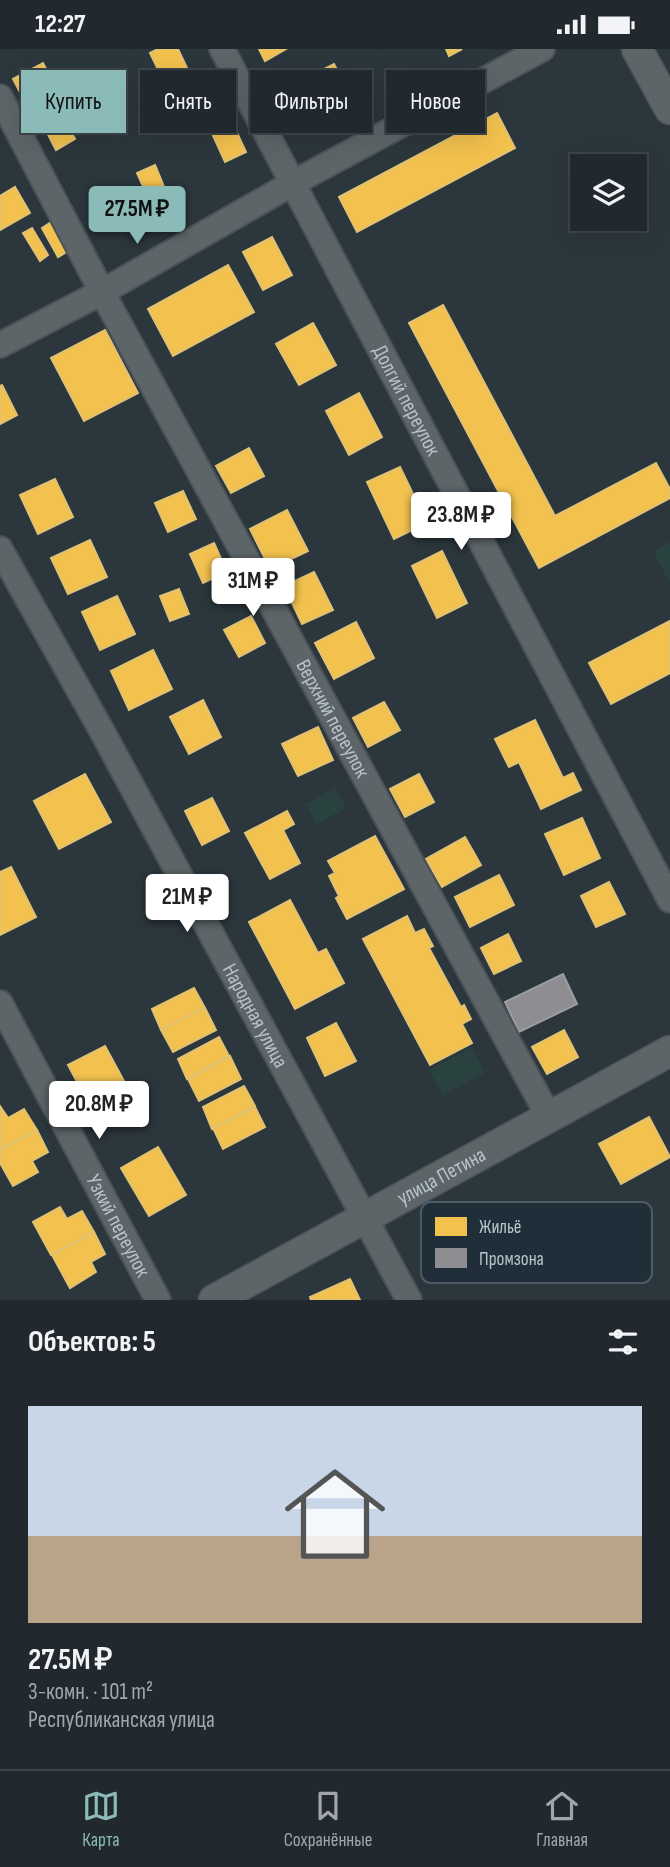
<!DOCTYPE html>
<html lang="ru">
<meta charset="utf-8">
<style>
body{margin:0;font-family:"Sofia Sans Condensed",sans-serif;background:#2d353a;color:#f1f3f6;height:100vh;display:flex;flex-direction:column;font-size:26px;white-space:nowrap}
*{box-sizing:border-box;margin:0}
p{font-size:23px;color:#a2a6aa}
.icon{flex:none;width:38px;height:38px;fill:none;stroke:currentColor;stroke-width:2;stroke-linecap:round;stroke-linejoin:round}
.map{position:relative;height:1251px;overflow:hidden}
.panel{display:flex;flex-direction:column;background:#21292e;flex:1}
.panel>*{flex:none}
.top-card{position:absolute;left:21px;top:21px;width:628px;height:63px;display:flex;gap:14px}
.fabs{position:absolute;left:570px;top:105px;display:grid;gap:14px}
.fabs a{display:grid;place-items:center;width:77px;height:77px;border-radius:0px;background:#21292e;box-shadow:0 7px 28px #0002,0 0 0 2px #3e454a;font-size:35px}
.price{position:absolute;translate:-50% -60px;padding:0 16px;border-radius:7px;background:#fff;color:#222;font-size:23px;line-height:46px;filter:drop-shadow(0 2px 4px #0008)}
.price::after{content:'';position:absolute;left:50%;top:42px;width:21px;height:16px;margin-left:-10px;background:inherit;clip-path:polygon(0 0,100% 0,50% 100%)}
.price.selected{background:#8bbbb9;color:#111}
ul{padding:0;list-style:none}
li{display:grid;align-content:center;gap:14px;height:371px;padding:0 28px}
li+li{border-top:2px solid #3e454a}
li span{display:grid;place-items:center;height:217px;border-radius:0px;color:#555}
li>.icon{margin-inline-start:auto}
span .icon{width:126px;height:126px;fill:#fffc;stroke-width:1}
li b{font-size:30px}
h2{display:flex;justify-content:space-between;align-items:center;height:84px;padding:0 28px;font-size:30px}
.pill{padding:0 24px;border-radius:0px;background:#21292e;box-shadow:0 7px 28px #0002,0 0 0 2px #3e454a;font-size:24px;line-height:63px}
.pill.selected{background:#8bbbb9;color:#111}
.status{display:flex;justify-content:space-between;align-items:center;height:49px;padding:0 35px;background:#21292e;direction:ltr}
.status svg{height:19px;fill:currentColor}
.menu{display:flex;justify-content:space-around;align-items:center;height:98px;border-top:2px solid #3e454a;background:#21292e;font-size:19px;color:#a2a6aa}
.menu a{display:grid;justify-items:center;gap:4px}
.menu .selected{color:#8bbbb9}
.map>svg:first-child{display:block}
</style>
<div class="status"><b>12:27</b><svg viewBox="0 0 49 12"><path d="M0 12V9h3v3zM5 12V6h3v6zM10 12V3h3v9zM15 12V0h3v12zM26 1h20v11H26zM47 4h2v5h-2z"/></svg></div>
<div class="map">
<svg width="670" height="1251" viewBox="0 0 670 1251">
<rect width="100%" height="100%" fill="#2c373d"/>
<g fill="#294240">
<path d="M670,493V534L653,502Z"/>
<path d="M335,739L346,759L317,775L306,755Z"/>
<path d="M472,998L485,1024L443,1046L429,1021Z"/>
</g>
<g fill="#f2c14e" stroke="#e0c274" stroke-width="2">
<path d="M158,0H178L188,21L164,33L150,4Z"/>
<path d="M259,0H286L265,12Z"/>
<path d="M446,0H462L449,7Z"/>
<path d="M43,14L56,39L26,55L13,30Z"/>
<path d="M334,15L343,33L297,57L288,38Z"/>
<path d="M339,44L350,63L309,85L298,66Z"/>
<path d="M58,60L75,90L56,101L40,70Z"/>
<path d="M497,64L515,99L357,183L339,148Z"/>
<path d="M231,71L246,103L225,113L210,80Z"/>
<path d="M155,116L167,145L150,153L137,124Z"/>
<path d="M15,138L30,164L0,181V147Z"/>
<path d="M53,172L70,201L58,208L42,179Z"/>
<path d="M32,179L48,206L40,212L23,184Z"/>
<path d="M272,188L292,226L263,241L243,203Z"/>
<path d="M228,216L254,263L173,307L148,260Z"/>
<path d="M443,256L555,467L656,414L670,440V449L539,519L409,274Z"/>
<path d="M313,274L336,316L299,336L276,295Z"/>
<path d="M105,281L138,344L84,372L51,309Z"/>
<path d="M2,336L17,366L0,375V337Z"/>
<path d="M359,344L382,388L349,406L326,362Z"/>
<path d="M249,399L264,427L231,444L216,417Z"/>
<path d="M400,418L427,474L394,490L367,433Z"/>
<path d="M55,430L73,468L38,485L20,446Z"/>
<path d="M183,442L196,470L168,483L155,454Z"/>
<path d="M287,461L308,502L270,520L250,480Z"/>
<path d="M90,491L107,528L68,545L51,509Z"/>
<path d="M214,494L227,523L203,534L190,505Z"/>
<path d="M442,502L467,554L437,569L412,517Z"/>
<path d="M314,523L333,561L302,575L284,537Z"/>
<path d="M179,540L189,565L170,572L160,547Z"/>
<path d="M117,547L135,585L100,601L82,563Z"/>
<path d="M251,567L265,594L239,608L224,581Z"/>
<path d="M670,572V624L611,655L589,614Z"/>
<path d="M356,573L374,609L334,630L315,594Z"/>
<path d="M153,601L172,640L129,661L111,622Z"/>
<path d="M203,651L221,688L189,705L170,668Z"/>
<path d="M384,653L400,681L368,698L353,669Z"/>
<path d="M535,671L563,729L573,724L581,741L541,760L519,713L509,718L495,690Z"/>
<path d="M318,678L333,711L298,727L282,695Z"/>
<path d="M85,725L111,773L59,800L34,752Z"/>
<path d="M419,725L434,753L405,768L390,740Z"/>
<path d="M212,749L229,782L202,796L185,762Z"/>
<path d="M287,762L294,775L283,781L300,814L270,830L245,784Z"/>
<path d="M582,769L600,809L564,826L545,785Z"/>
<path d="M375,787L404,840L347,870L336,849L339,847L329,827L335,824L328,812Z"/>
<path d="M465,788L481,816L442,838L426,810Z"/>
<path d="M11,818L36,868L0,886V823Z"/>
<path d="M499,826L514,856L470,878L455,848Z"/>
<path d="M609,833L625,865L596,878L581,847Z"/>
<path d="M290,851L318,904L326,900L344,934L295,960L249,873Z"/>
<path d="M407,867L415,884L424,880L433,897L429,899L461,958L464,956L471,970L462,975L472,994L430,1016L363,890Z"/>
<path d="M508,885L521,912L494,925L481,899Z"/>
<path d="M194,939L205,959L161,981L152,960Z"/>
<path d="M205,959L216,981L173,1003L161,981Z"/>
<path d="M336,974L356,1012L325,1027L307,989Z"/>
<path d="M564,981L578,1008L547,1025L532,998Z"/>
<path d="M219,988L229,1007L187,1030L178,1010Z"/>
<path d="M105,997L130,1043L93,1063L68,1016Z"/>
<path d="M230,1007L241,1030L199,1052L188,1030Z"/>
<path d="M244,1037L255,1057L212,1080L203,1058Z"/>
<path d="M0,1057L8,1069L24,1060L37,1081L0,1101Z"/>
<path d="M255,1058L265,1078L223,1100L213,1079Z"/>
<path d="M649,1068L670,1108L621,1135L599,1095Z"/>
<path d="M37,1081L48,1103L32,1112L38,1123L13,1137L0,1114V1101Z"/>
<path d="M158,1098L186,1146L149,1167L121,1119Z"/>
<path d="M60,1158L67,1170L82,1162L94,1183L51,1206L33,1173Z"/>
<path d="M94,1183L105,1205L91,1213L96,1223L70,1239L52,1206Z"/>
<path d="M350,1230L360,1251H311L310,1248Z"/>
</g>
<path fill="#8d8d92" stroke="#9a9ea3" stroke-width="2" d="M563,925L577,955L519,983L505,953Z"/>
<g fill="none" stroke-linecap="round" stroke-linejoin="round">
<defs>
<g id="minor">
<path id="s1" d="M222,0L670,851"/>
<path id="s2" d="M0,48L102,243L549,1068"/>
<path d="M0,296L102,243L293,134L542,0"/>
<path id="s3" d="M0,500L103,684L409,1251"/>
<path id="s4" d="M0,954L158,1251"/>
</g>
<g id="tertiary">
<path d="M637,0L670,60"/>
<path id="s5" d="M214,1251L670,1002"/>
</g>
</defs>
<use href="#minor" stroke="#4b5257" stroke-width="28"/>
<use href="#tertiary" stroke="#4b5257" stroke-width="33"/>
<use href="#minor" stroke="#5d6569" stroke-width="24"/>
<use href="#tertiary" stroke="#5d6569" stroke-width="30"/>
</g>
<g text-anchor="middle" stroke-width="7" stroke-linejoin="round" paint-order="stroke">
<g font-size="21" fill="#b7c4cc" stroke="#1f2e38">
<text dy="7" stroke="none"><textPath href="#s1" startOffset="397">Долгий переулок</textPath></text>
<text dy="7" stroke="none"><textPath href="#s2" startOffset="705">Верхний переулок</textPath></text>
<text dy="7" stroke="none"><textPath href="#s3" startOffset="532">Народная улица</textPath></text>
<text dy="7" stroke="none"><textPath href="#s5" startOffset="259">улица Петина</textPath></text>
<text dy="7" stroke="none"><textPath href="#s4" startOffset="252">Узкий переулок</textPath></text>
</g>
</g>
<rect x="421" y="1153" width="231" height="81" rx="10" fill="#1f2e38" stroke="#4d5b64" stroke-width="2"/>
<rect x="435" y="1168" width="32" height="19" fill="#f2c14e"/>
<rect x="435" y="1199" width="32" height="20" fill="#8d8d92"/>
<g font-size="19" fill="#b7c4cc">
<text x="479" y="1184">Жильё</text>
<text x="479" y="1216">Промзона</text>
</g>
</svg>
<div class="fabs">
<a><svg class="icon" aria-label="layers" viewBox="0 0 24 24"><path d="M12 4l9 5-9 5-9-5zM3 14l9 5 9-5"/></svg></a>
</div>
<b class="price selected" style="left:137px;top:197px">27.5M ₽</b>
<b class="price" style="left:461px;top:503px">23.8M ₽</b>
<b class="price" style="left:253px;top:569px">31M ₽</b>
<b class="price" style="left:187px;top:885px">21M ₽</b>
<b class="price" style="left:99px;top:1092px">20.8M ₽</b>
<div class="top-card">
<a class="pill selected">Купить</a>
<a class="pill">Снять</a>
<a class="pill">Фильтры</a>
<a class="pill">Новое</a>
</div>
</div>
<section class="panel">
<h2>Объектов: 5<svg class="icon" aria-label="filters" viewBox="0 0 24 24"><path d="M4 7h16M4 17h16"/><circle cx="9" cy="7" r="2"/><circle cx="15" cy="17" r="2"/></svg></h2>
<ul>
<li><span style="background:linear-gradient(#c9d6e8 60%,#b9a48a 0)"><svg class="icon" aria-label="home" viewBox="0 0 24 24"><path d="M3 11l9-7 9 7M6 9v11h12V9"/></svg></span><div><b>27.5M ₽</b><p>3-комн. · 101 m²</p><p>Республиканская улица</p></div></li>
</ul>
</section>
<nav class="menu">
<a class="selected"><svg class="icon" aria-label="map" viewBox="0 0 24 24"><path d="M3 6l6-2 6 2 6-2v14l-6 2-6-2-6 2zM9 4v14M15 6v14"/></svg>Карта</a>
<a><svg class="icon" aria-label="saved" viewBox="0 0 24 24"><path d="M7 4h10v16l-5-4-5 4z"/></svg>Сохранённые</a>
<a><svg class="icon" aria-label="home" viewBox="0 0 24 24"><path d="M3 11l9-7 9 7M6 9v11h12V9"/></svg>Главная</a>
</nav>
